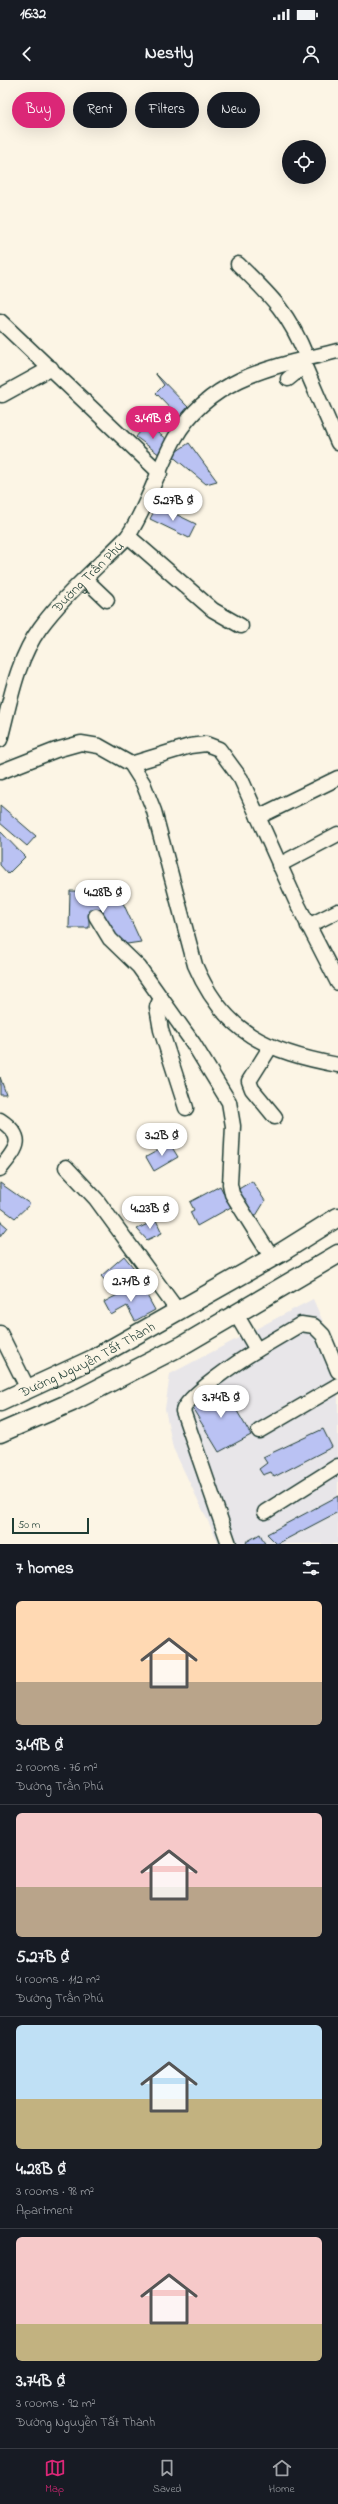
<!DOCTYPE html>
<meta charset="utf-8">
<style>
body{margin:0;font-family:"Indie Flower",sans-serif;background:#242831;color:#f1f3f6;height:100vh;display:flex;flex-direction:column;font-size:15px;white-space:nowrap}
*{box-sizing:border-box;margin:0}
p{font-size:13px;color:#9ea1a6}
.icon{flex:none;width:22px;height:22px;fill:none;stroke:currentColor;stroke-width:2;stroke-linecap:round;stroke-linejoin:round}
.map{position:relative;height:1464px;overflow:hidden}
.side{display:flex;flex-direction:column;background:#171b24;flex:1}
.side>*{flex:none}
.hud{position:absolute;left:12px;top:12px;width:314px;height:36px;display:flex;gap:8px}
.controls{position:absolute;left:282px;top:60px;display:grid;gap:8px}
.controls a{display:grid;place-items:center;width:44px;height:44px;border-radius:50%;background:#171b24;box-shadow:0 4px 16px #0002;font-size:20px}
.scale{position:absolute;left:12px;bottom:10px;width:77px;box-sizing:border-box;padding-left:4px;border:2px solid #1f3d34;border-top:0;font-size:11px;line-height:14px;white-space:nowrap;color:#1f3d34;-webkit-text-stroke:3px #fcf5e5;paint-order:stroke}
.price{position:absolute;translate:-50% -34px;padding:0 9px;border-radius:14px;background:#fff;color:#222;font-size:13px;line-height:26px;filter:drop-shadow(0 1px 2px #0008)}
.price::after{content:'';position:absolute;left:50%;top:24px;width:12px;height:9px;margin-left:-6px;background:inherit;clip-path:polygon(0 0,100% 0,50% 100%)}
.price.on{background:#db2777;color:#fff}
ul{padding:0;list-style:none}
li{display:grid;align-content:center;gap:8px;height:212px;padding:0 16px}
li+li{border-top:1px solid #363941}
li span{display:grid;place-items:center;height:124px;border-radius:6px;color:#555}
li>.icon{margin-inline-start:auto}
span .icon{width:72px;height:72px;fill:#fffc;stroke-width:1}
li b{font-size:17px}
h2{display:flex;justify-content:space-between;align-items:center;height:48px;padding:0 16px;font-size:17px}
.chip{padding:0 14px;border-radius:18px;background:#171b24;box-shadow:0 4px 16px #0002;font-size:14px;line-height:36px}
.chip.on{background:#db2777;color:#fff}
.status{display:flex;justify-content:space-between;align-items:center;height:28px;padding:0 20px;background:#171b24;direction:ltr}
.status svg{height:11px;fill:currentColor}
header{display:flex;justify-content:space-between;align-items:center;height:52px;padding:0 16px;background:#171b24;font-size:18px;font-weight:700}
.menu{display:flex;justify-content:space-around;align-items:center;height:56px;border-top:1px solid #363941;background:#171b24;font-size:11px;color:#9ea1a6}
.menu a{display:grid;justify-items:center;gap:2px}
.menu .on{color:#db2777}
.map>svg:first-child{display:block}
</style>
<div class="status"><b>16:32</b><svg viewBox="0 0 49 12"><path d="M0 12V9h3v3zM5 12V6h3v6zM10 12V3h3v9zM15 12V0h3v12zM26 1h20v11H26zM47 4h2v5h-2z"/></svg></div>
<header><svg class="icon" aria-label="back" viewBox="0 0 24 24"><path d="M15 5l-7 7 7 7"/></svg>Nestly<svg class="icon" aria-label="person" viewBox="0 0 24 24"><circle cx="12" cy="8" r="4"/><path d="M4 21q1-7 8-7t8 7"/></svg></header>
<div class="map">
<svg width="338" height="1464" viewBox="0 0 338 1464">
<rect width="100%" height="100%" fill="#fcf5e5"/>
<filter id="ink" filterUnits="userSpaceOnUse"><feTurbulence type="fractalNoise" baseFrequency=".025" numOctaves="2"/><feDisplacementMap in="SourceGraphic" scale="8" xChannelSelector="R" yChannelSelector="G"/><feConvolveMatrix kernelMatrix="1 2 1 2 8 2 1 2 1" color-interpolation-filters="sRGB"/></filter>
<g filter="url(#ink)">
<path fill="#e8e6e9" d="M313,1219L338,1276V1464H219L173,1368L165,1329L170,1294Z"/>
<g fill="#bac2f3" stroke="#1f3d34">
<path d="M155,293L188,327L185,343L156,313L164,305Z"/>
<path d="M146,344L170,362L160,375L136,357Z"/>
<path d="M189,363L217,401L206,404L171,375Z"/>
<path d="M157,425L196,444L189,458L150,439Z"/>
<path d="M0,725L36,756L27,766L0,743Z"/>
<path d="M0,751L25,777L8,794L0,785Z"/>
<path d="M70,811L118,812L141,862L120,865L101,829H89V848H69Z"/>
<path d="M0,997L6,1014H0Z"/>
<path d="M170,1064L178,1077L154,1091L146,1077Z"/>
<path d="M252,1101L265,1121L254,1139L237,1110Z"/>
<path d="M0,1103L30,1124L15,1138L0,1127Z"/>
<path d="M220,1106L231,1127L197,1146L190,1132L194,1130L190,1122Z"/>
<path d="M156,1140L162,1153L147,1160L137,1149Z"/>
<path d="M0,1141L7,1147L0,1156Z"/>
<path d="M124,1176L138,1193L130,1200L123,1192L108,1204L101,1196Z"/>
<path d="M140,1203L155,1230L135,1241L127,1226L111,1235L104,1222Z"/>
<path d="M223,1307L251,1355L219,1372L190,1324Z"/>
<path d="M323,1349L332,1367L274,1397L271,1392L263,1395L259,1389L267,1383L263,1377Z"/>
<path d="M338,1416V1432L277,1464L267,1454Z"/>
<path d="M260,1454L265,1464H247L246,1462Z"/>
</g>
<g fill="none" stroke-linecap="round" stroke-linejoin="round">
<defs>
<g id="minor">
<path d="M238,184C272,217 289,233 307,278"/>
<path d="M0,241L160,393"/>
<path d="M302,280L338,363"/>
<path d="M288,299L304,286"/>
<path d="M2,315L51,288"/>
<path d="M128,456L213,530L241,546"/>
<path d="M85,499L107,520"/>
<path id="s1" d="M0,660C10,623 16,581 40,548C64,515 99,486 128,456C148,426 157,390 175,358C210,297 275,286 338,271"/>
<path d="M131,684L190,666L206,664L219,669L241,699L296,821L338,903"/>
<path d="M0,692L56,670L81,663L99,666L131,684L143,703L154,731L195,885C224,953 268,972 338,985"/>
<path d="M258,737L338,698"/>
<path d="M279,785L338,754"/>
<path d="M96,836L110,859L139,887L193,963L229,1022L233,1046L230,1104L232,1114L272,1178"/>
<path d="M308,846L338,831"/>
<path d="M161,918L157,927L161,950L186,1028"/>
<path d="M271,966L249,1001L252,1009L275,1037"/>
<path d="M0,1040C27,1058 17,1068 0,1089"/>
<path d="M66,1087L96,1119L178,1231"/>
<path d="M236,1234L257,1270L301,1244L314,1246L323,1255L338,1291"/>
<path d="M0,1253L28,1309"/>
<path d="M259,1351L338,1305"/>
<path d="M265,1432L338,1386"/>
<path d="M229,1464L183,1331C186,1316 242,1279 257,1270"/>
</g>
<g id="major">
<path id="s2" d="M0,1322L93,1279L282,1172L338,1137"/>
<path d="M0,1353L72,1322L183,1265L338,1174"/>
</g>
</defs>
<use href="#minor" stroke="#1f3d34" stroke-width="17"/>
<use href="#major" stroke="#1f3d34" stroke-width="21"/>
<use href="#minor" stroke="#fcf5e5" stroke-width="14"/>
<use href="#major" stroke="#fcf5e5" stroke-width="18"/>
</g>
</g>
<g text-anchor="middle" stroke-width="3" stroke-linejoin="round" paint-order="stroke">
<g font-size="14" fill="#1f3d34" stroke="#fcf5e5">
<text dy="5" stroke="none"><textPath href="#s1" startOffset="190">Đường Trần Phú</textPath></text>
<text dy="5" stroke="none"><textPath href="#s2" startOffset="97">Đường Nguyễn Tất Thành</textPath></text>
</g>
</g>
</svg>
<div class="controls">
<a><svg class="icon" aria-label="locate" viewBox="0 0 24 24"><circle cx="12" cy="12" r="6"/><path d="M12 2v4M12 18v4M2 12h4M18 12h4"/></svg></a>
</div>
<div class="scale">50 m</div>
<b class="price on" style="left:153px;top:360px">3.49B ₫</b>
<b class="price" style="left:173px;top:442px">5.27B ₫</b>
<b class="price" style="left:103px;top:834px">4.28B ₫</b>
<b class="price" style="left:162px;top:1077px">3.2B ₫</b>
<b class="price" style="left:150px;top:1150px">4.23B ₫</b>
<b class="price" style="left:131px;top:1223px">2.71B ₫</b>
<b class="price" style="left:221px;top:1339px">3.74B ₫</b>
<div class="hud">
<a class="chip on">Buy</a>
<a class="chip">Rent</a>
<a class="chip">Filters</a>
<a class="chip">New</a>
</div>
</div>
<section class="side">
<h2>7 homes<svg class="icon" aria-label="filters" viewBox="0 0 24 24"><path d="M4 7h16M4 17h16"/><circle cx="9" cy="7" r="2"/><circle cx="15" cy="17" r="2"/></svg></h2>
<ul>
<li><span style="background:linear-gradient(#ffd9b3 65%,#b9a48a 0)"><svg class="icon" aria-label="home" viewBox="0 0 24 24"><path d="M3 11l9-7 9 7M6 9v11h12V9"/></svg></span><div><b>3.49B ₫</b><p>2 rooms · 76 m²</p><p>Đường Trần Phú</p></div></li>
<li><span style="background:linear-gradient(#f6c9c9 60%,#b9a48a 0)"><svg class="icon" aria-label="home" viewBox="0 0 24 24"><path d="M3 11l9-7 9 7M6 9v11h12V9"/></svg></span><div><b>5.27B ₫</b><p>4 rooms · 112 m²</p><p>Đường Trần Phú</p></div></li>
<li><span style="background:linear-gradient(#bfe0f5 60%,#c2b280 0)"><svg class="icon" aria-label="home" viewBox="0 0 24 24"><path d="M3 11l9-7 9 7M6 9v11h12V9"/></svg></span><div><b>4.28B ₫</b><p>3 rooms · 98 m²</p><p>Apartment</p></div></li>
<li><span style="background:linear-gradient(#f6c9c9 70%,#c2b280 0)"><svg class="icon" aria-label="home" viewBox="0 0 24 24"><path d="M3 11l9-7 9 7M6 9v11h12V9"/></svg></span><div><b>3.74B ₫</b><p>3 rooms · 92 m²</p><p>Đường Nguyễn Tất Thành</p></div></li>
</ul>
</section>
<nav class="menu">
<a class="on"><svg class="icon" aria-label="map" viewBox="0 0 24 24"><path d="M3 6l6-2 6 2 6-2v14l-6 2-6-2-6 2zM9 4v14M15 6v14"/></svg>Map</a>
<a><svg class="icon" aria-label="saved" viewBox="0 0 24 24"><path d="M7 4h10v16l-5-4-5 4z"/></svg>Saved</a>
<a><svg class="icon" aria-label="home" viewBox="0 0 24 24"><path d="M3 11l9-7 9 7M6 9v11h12V9"/></svg>Home</a>
</nav>
